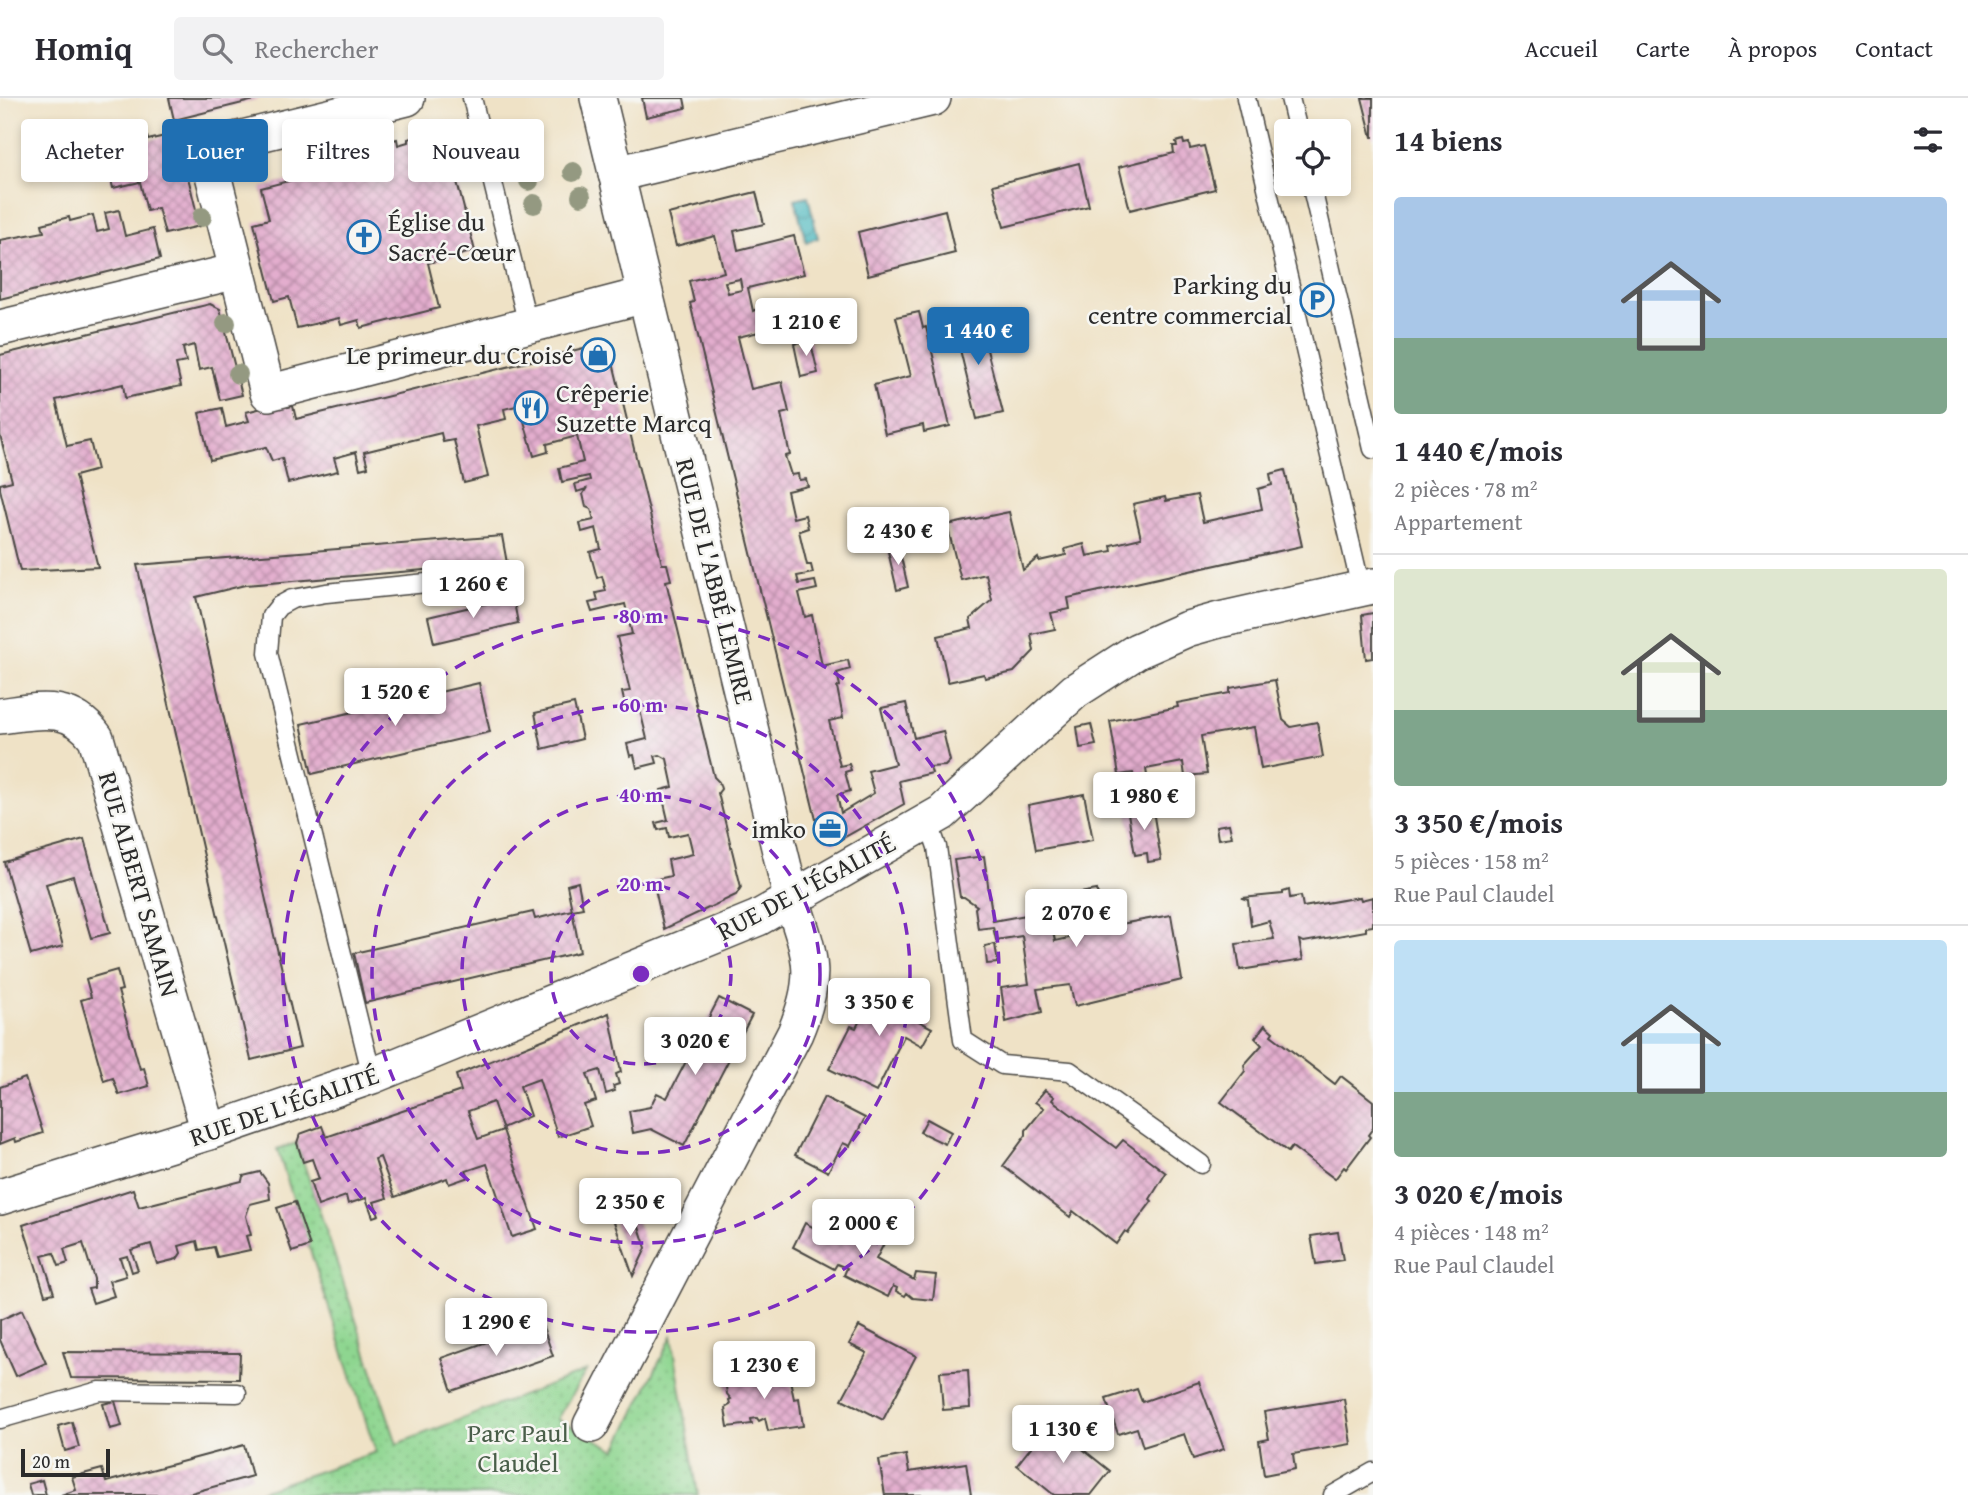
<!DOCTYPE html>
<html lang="fr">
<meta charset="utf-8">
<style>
body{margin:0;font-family:"Gentium Book Plus",serif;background:#f2f2f3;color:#2b2b33;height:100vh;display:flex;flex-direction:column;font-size:26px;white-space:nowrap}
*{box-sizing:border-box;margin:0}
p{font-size:23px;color:#7c7c81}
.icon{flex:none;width:38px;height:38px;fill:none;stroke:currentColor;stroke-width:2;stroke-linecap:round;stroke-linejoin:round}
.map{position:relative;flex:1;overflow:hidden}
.drawer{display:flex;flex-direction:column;background:#fff;width:595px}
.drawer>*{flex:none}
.guide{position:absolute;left:21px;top:21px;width:665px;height:63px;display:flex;gap:14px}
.tools{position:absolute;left:1274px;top:21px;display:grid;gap:14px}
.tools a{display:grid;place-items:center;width:77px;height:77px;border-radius:7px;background:#fff;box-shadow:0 4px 10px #0003;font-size:35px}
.scale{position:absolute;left:21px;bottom:18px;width:89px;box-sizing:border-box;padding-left:7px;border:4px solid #2b2b2b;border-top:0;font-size:19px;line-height:24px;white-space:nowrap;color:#2b2b2b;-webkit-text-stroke:5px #f6f6f2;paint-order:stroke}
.price{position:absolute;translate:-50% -60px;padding:0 16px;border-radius:7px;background:#fff;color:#222;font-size:23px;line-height:46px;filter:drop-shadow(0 2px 4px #0008)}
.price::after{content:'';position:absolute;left:50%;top:42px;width:21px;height:16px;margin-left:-10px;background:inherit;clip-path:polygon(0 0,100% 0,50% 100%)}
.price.current{background:#1f6fb2;color:#fff}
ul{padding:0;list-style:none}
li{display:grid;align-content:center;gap:14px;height:371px;padding:0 21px}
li+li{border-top:2px solid #e1e1e2}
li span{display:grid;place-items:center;height:217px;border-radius:7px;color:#555}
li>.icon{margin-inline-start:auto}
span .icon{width:126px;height:126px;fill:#fffc;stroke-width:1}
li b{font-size:30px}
h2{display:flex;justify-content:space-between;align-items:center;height:84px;padding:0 21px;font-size:30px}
.chip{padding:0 24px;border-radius:7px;background:#fff;box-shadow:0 4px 10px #0003;font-size:24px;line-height:63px}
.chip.current{background:#1f6fb2;color:#fff}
header{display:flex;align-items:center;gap:42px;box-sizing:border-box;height:98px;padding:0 35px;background:#fff;border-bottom:2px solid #e1e1e2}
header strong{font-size:33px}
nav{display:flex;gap:38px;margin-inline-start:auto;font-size:24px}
.search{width:490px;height:63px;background:#f2f2f3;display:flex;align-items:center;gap:18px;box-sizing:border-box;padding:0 24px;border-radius:7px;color:#7c7c81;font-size:26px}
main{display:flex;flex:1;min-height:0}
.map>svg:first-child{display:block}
</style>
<header>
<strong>Homiq</strong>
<div class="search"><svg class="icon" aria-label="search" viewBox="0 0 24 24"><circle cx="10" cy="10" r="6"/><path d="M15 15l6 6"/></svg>Rechercher</div>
<nav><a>Accueil</a><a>Carte</a><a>À propos</a><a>Contact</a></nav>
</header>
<main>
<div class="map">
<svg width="1373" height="1397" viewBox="0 0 1373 1397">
<defs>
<pattern id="park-dots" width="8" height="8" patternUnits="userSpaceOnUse" patternTransform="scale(1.75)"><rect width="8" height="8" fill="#8ed690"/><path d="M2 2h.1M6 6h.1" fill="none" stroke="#7bb87c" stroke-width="1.8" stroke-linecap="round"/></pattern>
<pattern id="water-waves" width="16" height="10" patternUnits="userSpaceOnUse" patternTransform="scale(1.75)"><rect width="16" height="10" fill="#48b7be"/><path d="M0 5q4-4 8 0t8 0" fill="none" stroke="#3c959b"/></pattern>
<pattern id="building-cross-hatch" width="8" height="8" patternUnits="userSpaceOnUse" patternTransform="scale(1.75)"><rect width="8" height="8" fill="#e3adce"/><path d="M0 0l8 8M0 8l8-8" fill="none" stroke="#b88da7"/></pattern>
</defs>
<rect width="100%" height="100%" fill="#f6f6f2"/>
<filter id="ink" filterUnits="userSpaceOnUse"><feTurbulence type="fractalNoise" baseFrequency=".0143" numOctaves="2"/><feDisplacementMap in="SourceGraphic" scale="14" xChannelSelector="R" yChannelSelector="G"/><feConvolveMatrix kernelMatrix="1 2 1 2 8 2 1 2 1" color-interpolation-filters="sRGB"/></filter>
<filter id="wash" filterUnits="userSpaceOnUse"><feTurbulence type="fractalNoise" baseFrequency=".00686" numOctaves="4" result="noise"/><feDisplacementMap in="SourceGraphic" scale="28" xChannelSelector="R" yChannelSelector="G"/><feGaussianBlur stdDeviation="1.57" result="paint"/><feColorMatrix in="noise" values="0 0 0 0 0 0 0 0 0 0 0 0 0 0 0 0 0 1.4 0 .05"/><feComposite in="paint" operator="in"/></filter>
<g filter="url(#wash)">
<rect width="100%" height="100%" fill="#efe2c6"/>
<path fill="url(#park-dots)" stroke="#5c805e" stroke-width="2" d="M297,1045L397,1346L586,1273L557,1321L616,1352L672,1238L698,1397H262L261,1393L376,1354L277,1051Z"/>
<path fill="url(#water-waves)" stroke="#3a7174" stroke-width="2" d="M808,98L818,140L806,144L795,101Z"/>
<g id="blocks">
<g fill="url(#building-cross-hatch)" fill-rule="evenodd">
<path d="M169,0H259V1L174,22Z"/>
<path d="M642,0H684L686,10L646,19Z"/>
<path d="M1362,0H1373V39H1372Z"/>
<path d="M433,34L436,45L441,44L450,78L455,76L475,153L428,165L439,210L361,230L359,222L341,227L339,220L297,230L289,199L274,203L254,125L269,121L261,90L304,79L303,72L321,67L320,60L397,41L398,47L408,44V41Z"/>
<path d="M147,38L148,42L165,38L171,62L183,59L200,128L165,136L158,110L147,113L140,84L113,90L103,49Z"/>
<path d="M1183,42L1184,46L1189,45L1190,51L1204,48L1215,91L1130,112L1119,69L1174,55L1173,48H1177L1176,44Z"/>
<path d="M1079,65L1089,108L1004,129L993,87Z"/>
<path d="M756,94L764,126L734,133L738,152L794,138L804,176L748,190L753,213L757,211L763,233L738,239L751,291L782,284L789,314L781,316L790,357L785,358L791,377L798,376L799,382L806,381L808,388L787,393L793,420L805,417L808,430L799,433L807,467H811L813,475L797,478L799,486L815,483L817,491L799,495L805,519L812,517L822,568L848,562L850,571L837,575L840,588L837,589L843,620L829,623L840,668L849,666L851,672L845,674L850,693L837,697L841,715L874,695L868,673L895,666L881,610L906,605L914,640L943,633L950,663L945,668L930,669L932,675L899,683L904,706L834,745L820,738L690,205L694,204L689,183L724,174L715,138L676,148L668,116ZM740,181L742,192L728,195L725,184Z"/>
<path d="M119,112L125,138L153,131L160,161L0,201V142L44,134L42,126L69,119L70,123L93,117L97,134L109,131L105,115Z"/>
<path d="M945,112L955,155L868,177L858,134Z"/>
<path d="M210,206L220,211L242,297L220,302L212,269L199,272L194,247L183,250L186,264L176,266L181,288L125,300L123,286L56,302L67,348L90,343L97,372L75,378L98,469L20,473L0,391V386L12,383L0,337V257Z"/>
<path d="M919,214L923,230L926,229L950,328L924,334L923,327L885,336L874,287L911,278L896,219Z"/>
<path d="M978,216L1003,315L977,321L953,223Z"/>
<path d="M810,241L818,275L801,279L794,246Z"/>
<path d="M608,244L662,466H667L671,482L666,483L714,679L719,684L721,691L718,695L741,789L736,797L664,831L653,782L671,778L668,762L693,756L688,735L669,739L667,730L658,732L656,725L668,722L661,692L673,689L667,661L660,657L655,658L657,665L637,670L634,657L630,658L627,646L647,641L639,608L634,610L633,605L625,607L622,594L630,593L617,539L632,536L625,506L592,514L589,505L598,503L596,495L606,493L602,478L597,480L590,454L601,451L596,430L582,434L580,425L594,422L591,411L586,409L583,396L586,391L577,394L575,386L590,382L589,378L562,384L559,370L583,364L577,338L547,346L548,354L534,358L522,316L524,306L504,311L506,321L476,328L488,379L464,385L454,342L443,344L441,335L364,354L368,369L360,371L356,354L334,360L338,373L288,385L282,360L272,363L266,349L210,362L199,315L222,310L226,329L249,323L246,314L287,304L288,309L293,308L296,321Z"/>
<path d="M1285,372L1302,448L1068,500L1070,511L1051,515L1055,531L1031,536L1034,553L1014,574L985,580L984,576L948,584L938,538L972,530L970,521L992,502L986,476L961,482L947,427L1009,414L1023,472L1038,460L1039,463L1066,457L1065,451L1084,446L1087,458L1112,453L1111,447L1141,440L1133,406L1165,399L1166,403L1197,397L1203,424L1262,411L1258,391L1272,387L1270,376Z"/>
<path d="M502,438L507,465L245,487L196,499L300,950L251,962L137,467Z"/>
<path d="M898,446L908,489L897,492L887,449Z"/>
<path d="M513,499L518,525L434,545L428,519Z"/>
<path d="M1373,515V560L1366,561L1362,517Z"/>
<path d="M1275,582L1283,622L1291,629L1317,624L1323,659L1261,671L1254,629L1201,638L1207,676L1185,678L1183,664L1146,671L1149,691L1137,693L1133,675L1119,677L1110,623L1178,609L1177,605L1230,595V590Z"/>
<path d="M479,585L490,634L312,676L301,626Z"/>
<path d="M574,606L582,641L542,651L535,615Z"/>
<path d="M1091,626L1096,647L1080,650L1077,629Z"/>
<path d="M1084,696L1093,742L1036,752L1028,707Z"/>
<path d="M1152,706L1161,762L1148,764L1147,755L1135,757L1127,709Z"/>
<path d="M1229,726L1232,739L1218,741L1216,728Z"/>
<path d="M84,741L110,835L91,840L73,778L46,786L63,848L31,857L4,764Z"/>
<path d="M984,758L993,823L1049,813L1055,843L1082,837L1074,796L1097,792L1104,829L1171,817L1182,882L1075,908L1070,887L1037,891L1042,914L1006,924L1001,890L1029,886L1022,838L996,842L993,829L978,831L975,810L977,808L964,799H960L954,762Z"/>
<path d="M578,784L583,810L572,812L580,854L365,905L354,855L533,814L535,821L572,812L567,787Z"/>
<path d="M1289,792L1290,800L1301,798L1303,809L1360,799L1361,802L1373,799V828L1366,829V833L1304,844L1299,842L1303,862L1240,872L1236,846L1274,841L1269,823L1251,828L1248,802L1242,800L1283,796V794Z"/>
<path d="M995,846L998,865L987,866L985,848Z"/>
<path d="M117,872L122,892L118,893L140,971L144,970L149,988L119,997L113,980L104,983L81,902L91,899L86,881Z"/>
<path d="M879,886L920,907L913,920L932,930L922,948L904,938L876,994L829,971L851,928L856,930Z"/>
<path d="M719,900L752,917L684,1048L651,1031L633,1035L629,1013L650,1009L657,995L667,1000Z"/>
<path d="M609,915L621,974L616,976L619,986L613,988L615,993L606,996L600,972L587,976L596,1003L584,1007L591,1028L558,1039L539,981L520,988L530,1018L502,1030L493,1004L468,1013L478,1041L503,1032L537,1131L512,1139L487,1066L466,1073L469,1079L449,1086L447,1080L395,1099L380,1059L375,1061L387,1100L374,1104L379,1117L373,1119L366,1100L348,1106L346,1098L318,1108L310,1084L319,1081L312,1061L303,1064L297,1045L300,1036L322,1028L326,1039L461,993L456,977Z"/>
<path d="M1265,927L1273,934L1271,937L1335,986L1341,978L1373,1003V1030L1368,1037L1370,1039L1346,1071L1344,1069L1335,1081L1292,1049L1288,1054L1221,1004L1245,973L1244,967L1262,947L1255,940Z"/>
<path d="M25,980L43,1035L16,1044L15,1040L0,1046V989Z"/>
<path d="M1045,992L1054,999L1052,1002L1116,1050L1123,1042L1166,1075L1150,1101L1152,1103L1128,1135L1125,1133L1116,1146L1073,1113L1070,1119L1003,1068L1026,1037V1032L1044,1010L1035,1004Z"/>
<path d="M824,999L865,1020L850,1048L843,1045L828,1074L795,1057Z"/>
<path d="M927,1021L951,1034L945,1046L920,1034Z"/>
<path d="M260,1074L268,1085L270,1101L250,1106L246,1118L251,1137L246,1138L250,1152L217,1159L214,1149L199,1152L197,1143L179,1148L181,1155L177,1161L157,1166L151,1146L131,1152L138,1172L132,1174L127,1158L120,1160L126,1178L109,1183L114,1198L93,1205L88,1191L94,1190V1181L83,1145L64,1151L68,1165L59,1168L54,1155L42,1158L54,1195L45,1197L23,1127L133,1091L139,1109L242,1083L243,1078Z"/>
<path d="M295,1104L310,1148L292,1154L277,1110Z"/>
<path d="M633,1111L646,1150L633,1178L612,1118Z"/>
<path d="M855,1116L890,1134L876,1161L914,1182L916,1175L936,1177L933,1202L913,1200L907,1195L905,1198L896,1193L897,1190L893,1188L888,1199L844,1177L847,1170L837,1166L834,1171L793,1149L805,1125L840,1143Z"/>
<path d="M1338,1134L1343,1162L1316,1166L1311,1138Z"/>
<path d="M22,1212L46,1265L16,1278L0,1242V1222Z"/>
<path d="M859,1228L916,1258L883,1322L842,1301L867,1255L849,1246Z"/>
<path d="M543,1229L553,1258L452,1293L441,1260L501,1239L503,1243Z"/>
<path d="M63,1254L240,1255L239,1281L71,1280Z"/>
<path d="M779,1264L786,1277H789L794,1301L799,1300L803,1328L768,1333L765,1320L759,1323L757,1320L751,1321L752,1326L728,1329L725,1310L730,1307L729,1302L731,1301L727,1296L725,1282L746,1279L750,1283L763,1276L762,1272Z"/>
<path d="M968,1272L970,1310L943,1312L940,1274Z"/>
<path d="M1199,1284L1224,1351L1193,1361L1184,1336L1143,1349L1137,1330L1118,1336L1106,1301L1137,1291L1142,1304Z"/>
<path d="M1344,1301L1351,1346L1293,1356L1295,1371L1264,1377L1259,1343L1269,1341L1264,1314Z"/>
<path d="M115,1303L122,1328L110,1331L103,1306Z"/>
<path d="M72,1324L79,1349L65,1353L58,1328Z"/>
<path d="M1050,1325L1110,1373L1091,1397H1054L1017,1367Z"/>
<path d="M244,1347L252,1378L184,1397H61L76,1392L72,1379L102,1371L106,1384Z"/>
<path d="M906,1357L909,1374L966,1365L971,1397H885L879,1362Z"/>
<path d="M42,1382L46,1397H31L28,1386Z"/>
</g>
</g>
</g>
<g filter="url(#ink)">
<use href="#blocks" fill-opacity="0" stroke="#484642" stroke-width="2"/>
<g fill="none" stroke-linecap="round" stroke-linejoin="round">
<defs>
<g id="service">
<path d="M472,0L528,227"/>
<path d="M1246,0L1361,490"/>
<path d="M1290,0L1298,33"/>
<path d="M1311,86L1373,351"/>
<path d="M928,723L937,749L963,942L1002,967L1070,973L1201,1066"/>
<path d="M372,978L268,555L271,518L279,508L292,501L326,495L497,478"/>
<path d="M0,1321L99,1293L237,1295"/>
<path d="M1333,1397L1373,1374"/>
</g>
<g id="minor">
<path d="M407,0L206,49L268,295L645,197"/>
<path d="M616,76L933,0"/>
<path d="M0,230L237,173"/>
<path d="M0,618C38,613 70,604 96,640L209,1034"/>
<path d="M0,1099L209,1034L372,978L758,820L942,715L1075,593L1137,553L1187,531L1219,522L1373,488"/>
<path d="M591,1327L795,935C819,878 811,859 792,803L598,0"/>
</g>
</defs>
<use href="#service" stroke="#484642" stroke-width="21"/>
<use href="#minor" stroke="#484642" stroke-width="38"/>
<use href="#service" stroke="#fff" stroke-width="18"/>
<use href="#minor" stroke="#fff" stroke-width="35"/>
</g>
<g fill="#949981">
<circle cx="190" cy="61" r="10"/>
<circle cx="573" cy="74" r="10"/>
<circle cx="529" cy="83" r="10"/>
<circle cx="581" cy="98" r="10"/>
<circle cx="534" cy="106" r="10"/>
<circle cx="202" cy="119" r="10"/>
<circle cx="226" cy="225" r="10"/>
<circle cx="238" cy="276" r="10"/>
</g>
</g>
<g fill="none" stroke="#7b2cbf" stroke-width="3.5" stroke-dasharray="12 9">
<circle cx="641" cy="876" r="90"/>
<circle cx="641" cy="876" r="179"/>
<circle cx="641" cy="876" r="269"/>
<circle cx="641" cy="876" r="358"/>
</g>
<defs>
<symbol id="church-ring" viewBox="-11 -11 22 22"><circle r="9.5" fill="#f6f6f2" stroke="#1f6fb2" stroke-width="1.5"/><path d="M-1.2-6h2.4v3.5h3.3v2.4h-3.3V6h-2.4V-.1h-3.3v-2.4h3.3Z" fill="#1f6fb2"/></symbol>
<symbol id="parking-ring" viewBox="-11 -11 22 22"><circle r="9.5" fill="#f6f6f2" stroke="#1f6fb2" stroke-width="1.5"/><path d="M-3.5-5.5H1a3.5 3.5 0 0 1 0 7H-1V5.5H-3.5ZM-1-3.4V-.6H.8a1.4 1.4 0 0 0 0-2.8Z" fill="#1f6fb2"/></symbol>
<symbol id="shop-ring" viewBox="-11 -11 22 22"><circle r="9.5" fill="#f6f6f2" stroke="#1f6fb2" stroke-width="1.5"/><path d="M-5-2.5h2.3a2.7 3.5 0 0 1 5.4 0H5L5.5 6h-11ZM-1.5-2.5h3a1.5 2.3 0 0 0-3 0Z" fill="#1f6fb2"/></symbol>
<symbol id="restaurant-ring" viewBox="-11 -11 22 22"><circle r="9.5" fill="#f6f6f2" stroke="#1f6fb2" stroke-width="1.5"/><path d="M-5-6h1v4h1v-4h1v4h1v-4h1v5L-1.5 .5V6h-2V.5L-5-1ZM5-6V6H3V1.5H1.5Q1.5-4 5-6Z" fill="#1f6fb2"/></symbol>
<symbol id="office-ring" viewBox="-11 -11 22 22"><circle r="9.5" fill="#f6f6f2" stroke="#1f6fb2" stroke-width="1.5"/><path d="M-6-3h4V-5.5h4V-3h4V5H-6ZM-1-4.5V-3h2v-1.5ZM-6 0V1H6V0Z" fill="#1f6fb2"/></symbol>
</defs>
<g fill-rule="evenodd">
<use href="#church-ring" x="345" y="120" width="38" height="38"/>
<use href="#parking-ring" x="1298" y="183" width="38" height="38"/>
<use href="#shop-ring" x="579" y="238" width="38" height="38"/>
<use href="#restaurant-ring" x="512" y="291" width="38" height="38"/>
<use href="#office-ring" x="811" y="712" width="38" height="38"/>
</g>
<g text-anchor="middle" stroke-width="5" stroke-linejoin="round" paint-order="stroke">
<g font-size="26" fill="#2b2b2b" stroke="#f6f6f2" text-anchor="end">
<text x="388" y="133" text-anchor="start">Église du<tspan x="388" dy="30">Sacré-Cœur</tspan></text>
<text x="1292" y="196">Parking du<tspan x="1292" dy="30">centre commercial</tspan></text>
<text x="574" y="266">Le primeur du Croisé</text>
<text x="556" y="304" text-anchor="start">Crêperie<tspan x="556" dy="30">Suzette Marcq</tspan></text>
<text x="806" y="740">imko</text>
</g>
<g font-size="26" fill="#2b2b2b" stroke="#f6f6f2">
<text transform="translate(715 483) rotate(76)" y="9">RUE DE L'ABBÉ LEMIRE</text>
<text transform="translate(139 786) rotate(74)" y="9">RUE ALBERT SAMAIN</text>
<text transform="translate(806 789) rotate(-28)" y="9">RUE DE L'ÉGALITÉ</text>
<text transform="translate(284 1008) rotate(-19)" y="9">RUE DE L'ÉGALITÉ</text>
</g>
<g font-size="26" fill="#495e49" stroke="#f6f6f2">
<text x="518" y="1344">Parc Paul<tspan x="518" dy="30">Claudel</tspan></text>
</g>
</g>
<circle cx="641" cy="876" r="10" fill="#7b2cbf" stroke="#f6f6f2" stroke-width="3.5"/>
<g font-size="21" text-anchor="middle" font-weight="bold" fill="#7b2cbf" stroke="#f6f6f2" stroke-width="5" stroke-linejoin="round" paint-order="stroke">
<text x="641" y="525">80 m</text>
<text x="641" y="614">60 m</text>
<text x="641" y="704">40 m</text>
<text x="641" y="793">20 m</text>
</g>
</svg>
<div class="tools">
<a><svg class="icon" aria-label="locate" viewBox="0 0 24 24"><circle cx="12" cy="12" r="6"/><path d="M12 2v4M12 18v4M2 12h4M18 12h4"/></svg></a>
</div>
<div class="scale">20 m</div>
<b class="price" style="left:806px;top:260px">1 210 €</b>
<b class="price current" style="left:978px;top:269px">1 440 €</b>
<b class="price" style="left:898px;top:469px">2 430 €</b>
<b class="price" style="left:473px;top:522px">1 260 €</b>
<b class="price" style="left:395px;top:630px">1 520 €</b>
<b class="price" style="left:1144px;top:734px">1 980 €</b>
<b class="price" style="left:1076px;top:851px">2 070 €</b>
<b class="price" style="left:879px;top:940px">3 350 €</b>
<b class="price" style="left:695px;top:979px">3 020 €</b>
<b class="price" style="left:630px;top:1140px">2 350 €</b>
<b class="price" style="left:863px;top:1161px">2 000 €</b>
<b class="price" style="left:496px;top:1260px">1 290 €</b>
<b class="price" style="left:764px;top:1303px">1 230 €</b>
<b class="price" style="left:1063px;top:1367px">1 130 €</b>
<div class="guide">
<a class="chip">Acheter</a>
<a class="chip current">Louer</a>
<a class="chip">Filtres</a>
<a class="chip">Nouveau</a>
</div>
</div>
<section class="drawer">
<h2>14 biens<svg class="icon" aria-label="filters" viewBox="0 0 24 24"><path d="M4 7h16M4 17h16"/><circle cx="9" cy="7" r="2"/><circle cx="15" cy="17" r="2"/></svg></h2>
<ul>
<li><span style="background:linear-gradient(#a9c7e8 65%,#7fa58c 0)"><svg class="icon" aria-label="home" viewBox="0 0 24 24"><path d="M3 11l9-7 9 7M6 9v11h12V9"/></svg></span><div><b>1 440 €/mois</b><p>2 pièces · 78 m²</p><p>Appartement</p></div></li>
<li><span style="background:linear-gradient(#dfe7d0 65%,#7fa58c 0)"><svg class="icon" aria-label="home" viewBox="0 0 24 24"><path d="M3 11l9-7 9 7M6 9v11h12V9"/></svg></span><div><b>3 350 €/mois</b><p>5 pièces · 158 m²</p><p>Rue Paul Claudel</p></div></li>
<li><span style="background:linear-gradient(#bfe0f5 70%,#7fa58c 0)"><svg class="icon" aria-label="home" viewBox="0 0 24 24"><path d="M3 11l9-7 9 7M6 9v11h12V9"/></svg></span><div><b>3 020 €/mois</b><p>4 pièces · 148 m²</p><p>Rue Paul Claudel</p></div></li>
</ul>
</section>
</main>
